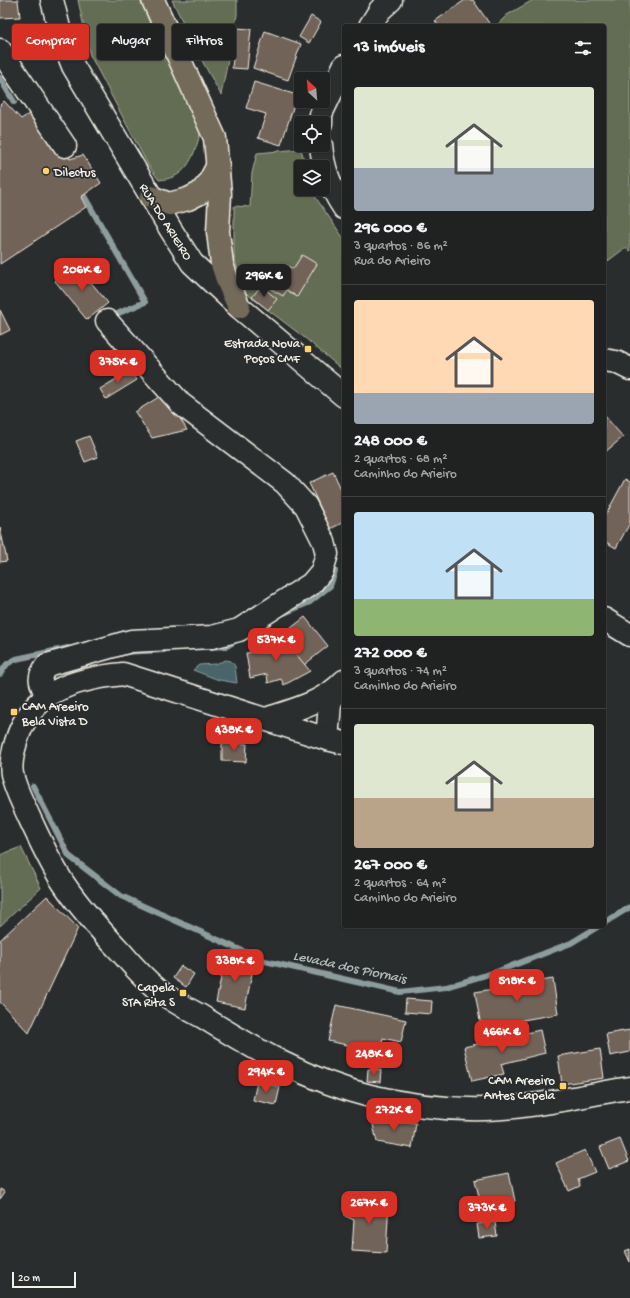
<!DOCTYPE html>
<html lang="pt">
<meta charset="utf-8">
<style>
body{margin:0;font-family:"Gochi Hand",sans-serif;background:#282a2a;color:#f1f3f6;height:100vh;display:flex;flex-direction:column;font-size:15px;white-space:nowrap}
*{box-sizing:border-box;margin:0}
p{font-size:13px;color:#a2a4a5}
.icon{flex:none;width:22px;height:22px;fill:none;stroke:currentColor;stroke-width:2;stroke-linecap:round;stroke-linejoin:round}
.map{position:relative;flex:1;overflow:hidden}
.sheet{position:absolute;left:342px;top:24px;width:264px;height:904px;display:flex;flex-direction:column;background:#202222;border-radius:4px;box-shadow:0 1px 3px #0004,0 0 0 1px #3d3f40}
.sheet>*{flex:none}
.hud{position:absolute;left:12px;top:24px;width:270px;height:36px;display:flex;gap:8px}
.needle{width:26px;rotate:334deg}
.buttons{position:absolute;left:294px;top:72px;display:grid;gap:8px}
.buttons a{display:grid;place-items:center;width:36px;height:36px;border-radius:4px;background:#202222;box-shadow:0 1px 3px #0004,0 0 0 1px #3d3f40;font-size:20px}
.scale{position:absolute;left:12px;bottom:10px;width:64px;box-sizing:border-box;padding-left:4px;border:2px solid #f4f1e8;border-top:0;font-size:11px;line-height:14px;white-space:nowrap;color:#f4f1e8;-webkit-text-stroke:3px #2a2d2e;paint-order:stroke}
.price{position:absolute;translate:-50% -34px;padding:0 9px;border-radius:8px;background:#d93025;color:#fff;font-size:13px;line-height:26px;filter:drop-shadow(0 1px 2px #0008)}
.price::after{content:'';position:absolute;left:50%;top:24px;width:12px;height:9px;margin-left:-6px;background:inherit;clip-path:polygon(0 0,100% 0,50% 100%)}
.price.on{background:#222;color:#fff}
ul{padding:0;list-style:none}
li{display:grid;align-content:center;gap:8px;height:212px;padding:0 12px}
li+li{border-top:1px solid #3d3f40}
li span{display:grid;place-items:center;height:124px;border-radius:4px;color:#555}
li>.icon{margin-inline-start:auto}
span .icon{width:72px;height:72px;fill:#fffc;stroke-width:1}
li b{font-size:17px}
h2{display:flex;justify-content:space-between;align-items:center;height:48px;padding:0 12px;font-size:17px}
.chip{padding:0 14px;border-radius:4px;background:#202222;box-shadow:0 1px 3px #0004,0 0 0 1px #3d3f40;font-size:14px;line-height:36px}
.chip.on{background:#d93025;color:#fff}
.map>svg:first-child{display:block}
</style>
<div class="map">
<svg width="630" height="1298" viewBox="0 0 630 1298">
<rect width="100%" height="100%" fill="#2a2d2e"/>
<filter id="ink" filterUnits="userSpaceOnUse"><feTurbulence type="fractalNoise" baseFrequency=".025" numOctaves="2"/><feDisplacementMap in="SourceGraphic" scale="8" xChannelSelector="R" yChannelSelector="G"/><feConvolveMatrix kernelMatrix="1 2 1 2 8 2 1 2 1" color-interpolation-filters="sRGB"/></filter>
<g filter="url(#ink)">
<g fill="#646d53" stroke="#acaf9e">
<path d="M78,0H140L158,42L202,128C194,153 190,178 159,180L148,165L90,55Z"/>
<path d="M172,0H237V15L221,95L200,57Z"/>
<path d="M533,0H630V251L625,248L604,264V26H496L507,15Z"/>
<path d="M301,149L306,167H301V189H313L316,198L344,239V371L305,338L243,291L234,256V206L250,207L252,173L257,153Z"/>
<path d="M21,847L41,888L0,926V855Z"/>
</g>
<path fill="#48656b" stroke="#8d9d9d" d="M226,660L231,661L235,666L237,683L219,680L193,670L199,665L215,664Z"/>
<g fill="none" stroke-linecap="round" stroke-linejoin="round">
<g stroke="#8d9d9d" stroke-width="6">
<path d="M0,78L14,102"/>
<path d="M80,189L145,302L114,315L115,319"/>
<path d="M284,613L310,602L330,586L335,571L330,563"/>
<path d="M209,647L227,646L238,639"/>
<path d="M123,652L164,650"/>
<path d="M0,674L7,664L16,659L68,648"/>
<path d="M33,786L69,856L121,896L265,961L400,992L446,987L496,972L571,943L599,926"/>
<path d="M604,923L630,907"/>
</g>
</g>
<g fill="#716458" stroke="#f4f1e8">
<path d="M0,0H18L20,17L0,18Z"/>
<path d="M465,0H473L491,26H439L435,21Z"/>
<path d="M311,16L321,22L309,43L299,37Z"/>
<path d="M236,28L251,29L247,69L232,68Z"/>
<path d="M265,31L301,44L288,80L253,68Z"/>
<path d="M254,82L297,95L281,145L258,138L266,114L246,108Z"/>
<path d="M4,101L21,119L32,112L70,159L83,155L101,183L81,197L86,207L0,264V105Z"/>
<path d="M302,255L317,264L297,297L287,290L283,296L271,289L286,265L293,269Z"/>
<path d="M76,264L108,303L87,320L55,281Z"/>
<path d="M261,286L277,299L268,310L252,297Z"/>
<path d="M0,310L10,330L0,335Z"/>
<path d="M115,348L125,360L114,370L103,359Z"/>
<path d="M131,370L137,380L106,399L100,389Z"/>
<path d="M165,393L187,430L152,438L135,412Z"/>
<path d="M604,415L623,437L604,453Z"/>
<path d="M89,436L98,457L85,462L76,441Z"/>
<path d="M333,472L344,495V522L330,529L309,483Z"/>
<path d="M625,479L630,482V523L616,548L604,541V518Z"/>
<path d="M0,527L7,561L0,562Z"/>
<path d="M305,617L328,646L304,665L281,636Z"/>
<path d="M281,636L310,671L284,685L281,679L268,683L267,674L250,678L246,653L263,651L262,645Z"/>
<path d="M222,743L247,744L246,762L222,761Z"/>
<path d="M47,896L78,928L29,1033L0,1002V940Z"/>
<path d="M225,958L254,964L245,1008L216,1002Z"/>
<path d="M181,966L194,974L186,987L173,978Z"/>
<path d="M553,979L558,1014L481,1027L475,992Z"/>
<path d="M406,999L432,1001L431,1014L405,1012Z"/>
<path d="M336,1005L406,1020L401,1042L383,1038L380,1052L328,1041Z"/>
<path d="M540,1030L545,1053L501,1064L504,1074L472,1081L464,1047Z"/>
<path d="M630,1030V1052L610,1056L606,1034Z"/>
<path d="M600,1049L604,1078L562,1084L558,1056Z"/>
<path d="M368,1069L381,1070L380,1082L367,1081Z"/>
<path d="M257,1082L280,1087L276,1105L253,1100Z"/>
<path d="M371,1116L416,1123L412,1148L377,1142Z"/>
<path d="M620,1139L629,1161L609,1169L600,1147Z"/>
<path d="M585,1150L595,1172L578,1179L580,1186L569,1191L556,1163Z"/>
<path d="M509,1173L515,1201L482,1209L475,1180Z"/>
<path d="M0,1189L5,1192L0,1199Z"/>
<path d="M346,1199L389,1201L386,1253L352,1251L354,1220L345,1216Z"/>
<path d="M495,1222L497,1236L479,1238L477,1224Z"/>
<path d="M630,1249V1262L625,1251Z"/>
</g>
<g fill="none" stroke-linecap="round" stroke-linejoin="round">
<defs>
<g id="minor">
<path d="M52,0L61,36L73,66L171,230L192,263L239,307L344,396"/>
<path d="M370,26L380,10L391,0"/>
<path d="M0,50L65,146"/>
<path d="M321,123V114L344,66"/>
<path d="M321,145C323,168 331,189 344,208"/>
<path d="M604,360L616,362L630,369"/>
<path d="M604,619L630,635"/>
<path d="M47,696C40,682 37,678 47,665L131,641L212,637L239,630L311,584L322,571L327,554L324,542L306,506L285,483L181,404L107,321"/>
<path d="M266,719C293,710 325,702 344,681"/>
<path d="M327,739L330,704L335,691"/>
<path d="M344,743L327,739L123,674C75,679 31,690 16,742C13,752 10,763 12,774C15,789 23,803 29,817C40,840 50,863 64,884C80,908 101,931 121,952C132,965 144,978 157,989C170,1000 186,1008 201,1016C254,1049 309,1081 370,1096C407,1105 448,1110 486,1109C532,1108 584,1095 630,1088"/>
</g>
<g id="highway">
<path d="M153,0L215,138L220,194L218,232L222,264L228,282L239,307"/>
<path d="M151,197L169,204L188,199L200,193L208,184L218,165"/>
</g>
</defs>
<use href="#minor" stroke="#f4f1e8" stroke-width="25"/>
<use href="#highway" stroke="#f4f1e8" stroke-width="25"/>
<use href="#minor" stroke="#2a2d2e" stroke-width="22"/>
<use href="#highway" stroke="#736b5a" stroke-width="22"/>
</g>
</g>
<g fill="#ffd166" stroke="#2a2d2e" stroke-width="1.5">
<circle cx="46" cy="171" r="4"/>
<rect x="304" y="345" width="8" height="8" rx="2"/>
<rect x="10" y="708" width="8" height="8" rx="2"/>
<rect x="179" y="989" width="8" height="8" rx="2"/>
<rect x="559" y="1082" width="8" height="8" rx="2"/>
</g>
<g text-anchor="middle" stroke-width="3.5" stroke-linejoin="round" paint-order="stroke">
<g font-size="13" fill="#f4f1e8" stroke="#2a2d2e" text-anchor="end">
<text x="54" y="176" text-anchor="start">Dilectus</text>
<text x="300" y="347">Estrada Nova<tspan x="300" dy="15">Poços CMF</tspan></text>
<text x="22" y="710" text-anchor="start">CAM Areeiro<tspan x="22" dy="15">Bela Vista D</tspan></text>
<text x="175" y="991">Capela<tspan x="175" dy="15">STA Rita S</tspan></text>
<text x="555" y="1084">CAM Areeiro<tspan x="555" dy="15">Antes Capela</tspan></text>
</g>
<g font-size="13" fill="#f4f1e8" stroke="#2a2d2e">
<text transform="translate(167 221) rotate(58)" y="5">RUA DO ARIEIRO</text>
</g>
<g font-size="14" font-style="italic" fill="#afb9b6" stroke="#2a2d2e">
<text transform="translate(350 966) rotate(12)" y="5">Levada dos Piornais</text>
</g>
</g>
</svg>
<div class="buttons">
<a><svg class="needle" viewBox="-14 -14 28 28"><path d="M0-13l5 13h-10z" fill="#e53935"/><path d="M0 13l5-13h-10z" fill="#a2a4a5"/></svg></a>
<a><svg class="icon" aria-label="locate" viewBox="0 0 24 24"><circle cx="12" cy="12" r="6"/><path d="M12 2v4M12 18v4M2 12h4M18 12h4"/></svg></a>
<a><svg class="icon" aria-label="layers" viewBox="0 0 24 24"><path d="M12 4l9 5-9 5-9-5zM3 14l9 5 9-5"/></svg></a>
</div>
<div class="scale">20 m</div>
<b class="price" style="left:82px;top:292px">206K €</b>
<b class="price on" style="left:264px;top:298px">296K €</b>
<b class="price" style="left:118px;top:384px">375K €</b>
<b class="price" style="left:276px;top:662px">537K €</b>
<b class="price" style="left:234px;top:752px">438K €</b>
<b class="price" style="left:235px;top:983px">338K €</b>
<b class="price" style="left:517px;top:1003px">518K €</b>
<b class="price" style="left:502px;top:1054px">466K €</b>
<b class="price" style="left:374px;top:1076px">248K €</b>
<b class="price" style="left:266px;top:1094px">294K €</b>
<b class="price" style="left:394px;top:1132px">272K €</b>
<b class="price" style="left:369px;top:1225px">267K €</b>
<b class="price" style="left:487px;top:1230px">373K €</b>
<div class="hud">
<a class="chip on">Comprar</a>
<a class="chip">Alugar</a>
<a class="chip">Filtros</a>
</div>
<section class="sheet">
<h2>13 imóveis<svg class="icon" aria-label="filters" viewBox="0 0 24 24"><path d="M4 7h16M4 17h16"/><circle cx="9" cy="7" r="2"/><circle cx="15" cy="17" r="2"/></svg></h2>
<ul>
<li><span style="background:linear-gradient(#dfe7d0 65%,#9aa5b1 0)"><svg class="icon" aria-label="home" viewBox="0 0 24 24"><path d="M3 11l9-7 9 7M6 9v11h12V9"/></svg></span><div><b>296 000 €</b><p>3 quartos · 86 m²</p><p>Rua do Arieiro</p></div></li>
<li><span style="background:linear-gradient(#ffd9b3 75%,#9aa5b1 0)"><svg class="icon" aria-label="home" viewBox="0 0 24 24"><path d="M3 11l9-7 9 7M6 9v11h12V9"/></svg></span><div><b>248 000 €</b><p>2 quartos · 68 m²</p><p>Caminho do Arieiro</p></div></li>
<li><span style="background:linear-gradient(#bfe0f5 70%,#8fb573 0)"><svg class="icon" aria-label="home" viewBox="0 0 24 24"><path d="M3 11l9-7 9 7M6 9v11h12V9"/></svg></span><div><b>272 000 €</b><p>3 quartos · 74 m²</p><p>Caminho do Arieiro</p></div></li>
<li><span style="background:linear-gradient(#dfe7d0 60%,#b9a48a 0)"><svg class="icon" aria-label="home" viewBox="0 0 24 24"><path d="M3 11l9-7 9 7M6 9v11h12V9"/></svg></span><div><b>267 000 €</b><p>2 quartos · 64 m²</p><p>Caminho do Arieiro</p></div></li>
</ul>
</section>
</div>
